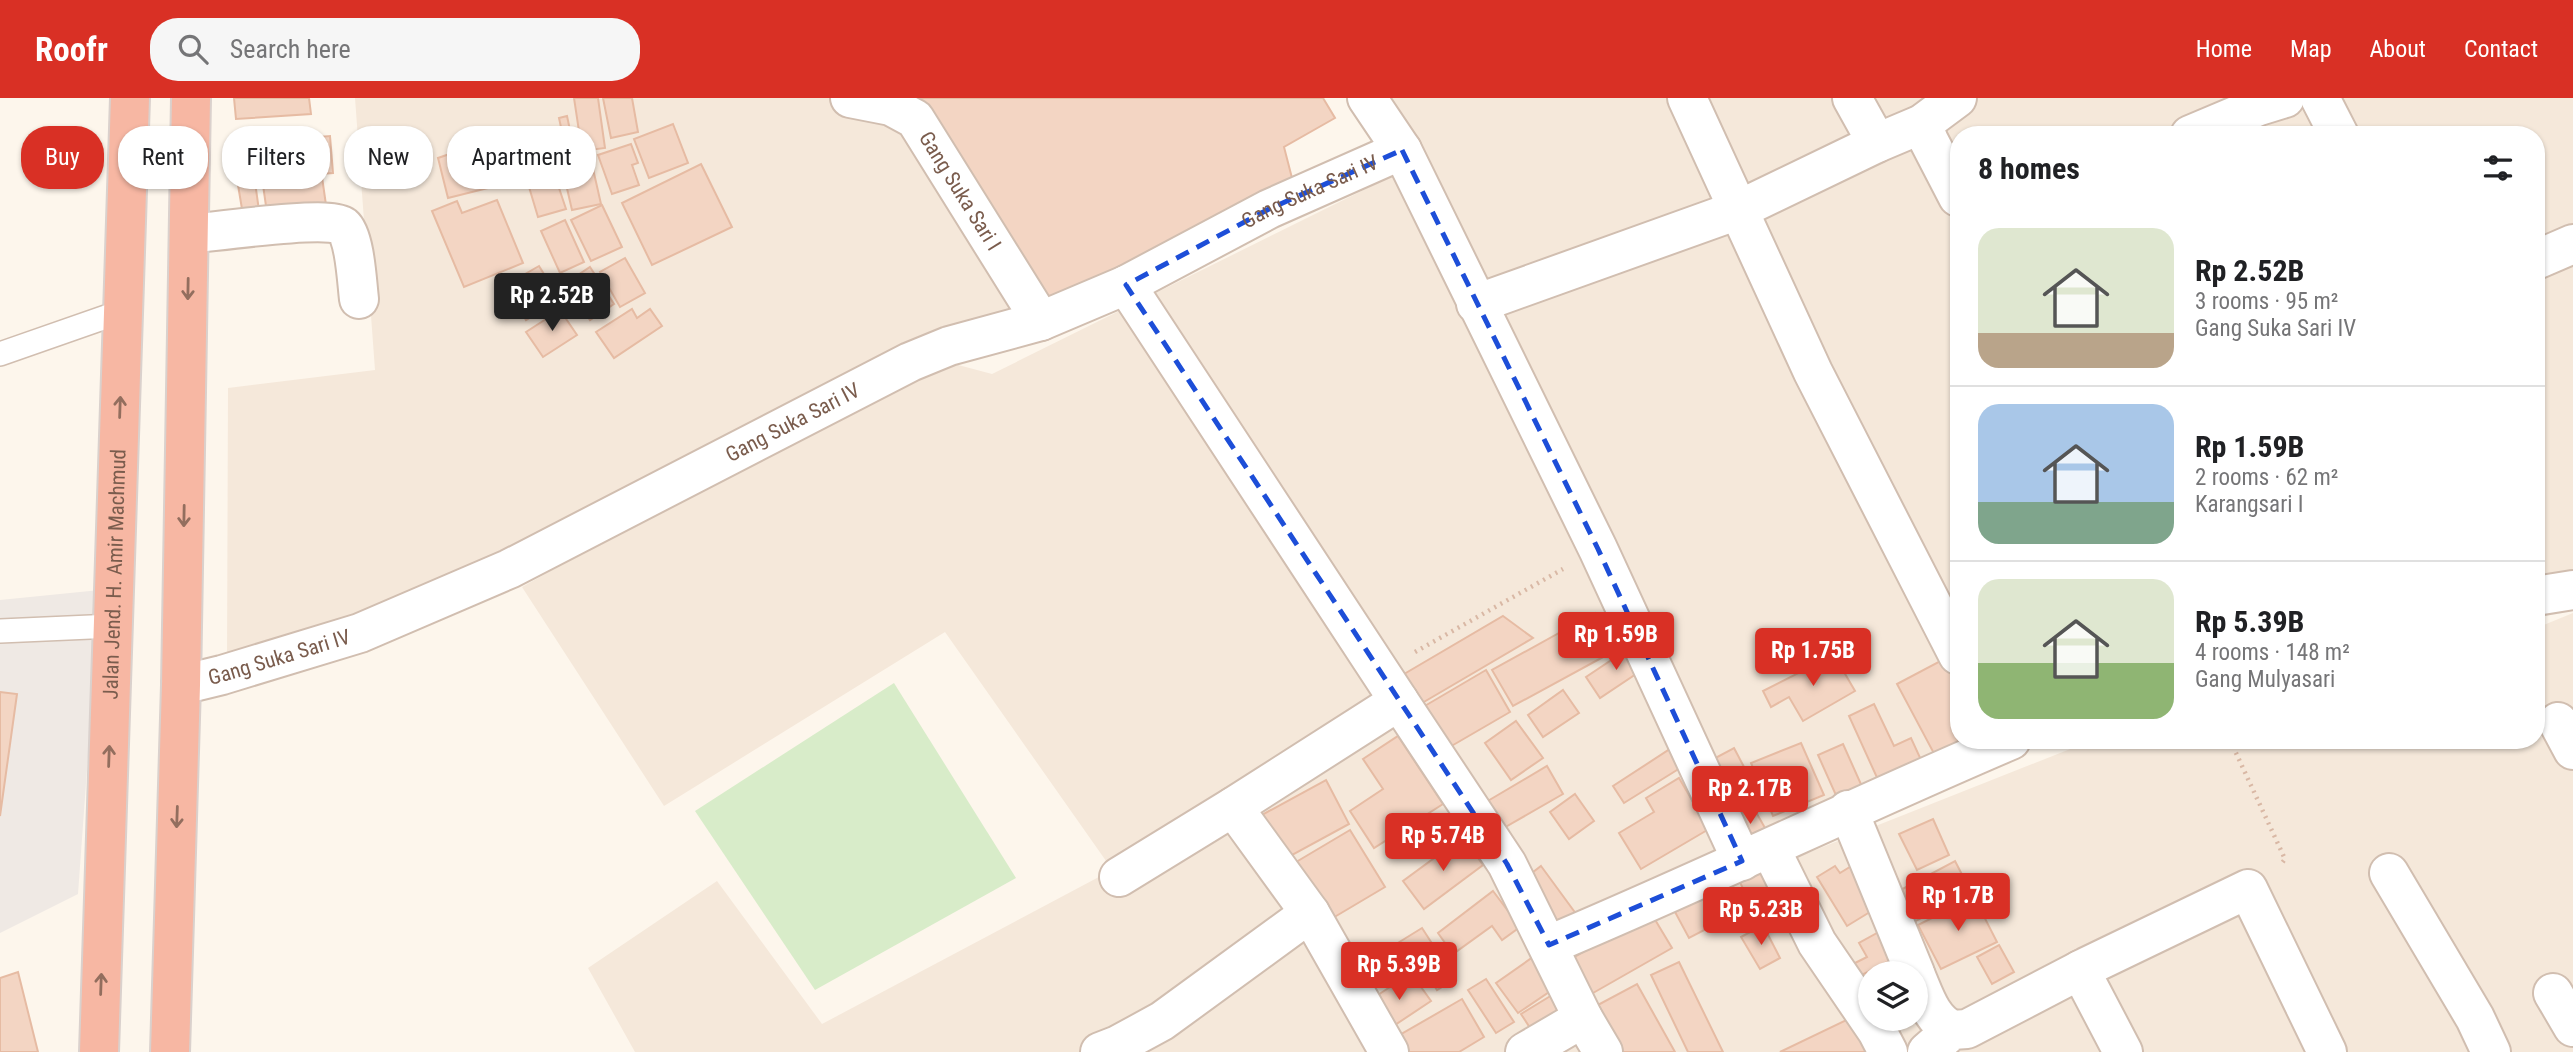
<!DOCTYPE html>
<meta charset="utf-8">
<style>
body{margin:0;font-family:"Roboto Condensed",sans-serif;background:#f6f6f6;color:#202124;height:100vh;display:flex;flex-direction:column;font-size:26px;white-space:nowrap}
*{box-sizing:border-box;margin:0}
p{font-size:23px;color:#757577}
.icon{flex:none;width:38px;height:38px;fill:none;stroke:currentColor;stroke-width:2;stroke-linecap:round;stroke-linejoin:round}
.map{position:relative;flex:1;overflow:hidden}
.details{position:absolute;left:1950px;top:28px;width:595px;height:623px;display:flex;flex-direction:column;background:#fff;border-radius:28px;box-shadow:0 2px 5px #0004}
.details>*{flex:none}
.top-card{position:absolute;left:21px;top:28px;width:665px;height:63px;display:flex;gap:14px}
.buttons{position:absolute;left:1858px;top:863px;display:grid;gap:14px}
.buttons a{display:grid;place-items:center;width:70px;height:70px;border-radius:50%;background:#fff;box-shadow:0 2px 5px #0004;font-size:35px}
.price{position:absolute;translate:-50% -60px;padding:0 16px;border-radius:7px;background:#d93025;color:#fff;font-size:23px;line-height:46px;filter:drop-shadow(0 2px 4px #0008)}
.price::after{content:'';position:absolute;left:50%;top:42px;width:21px;height:16px;margin-left:-10px;background:inherit;clip-path:polygon(0 0,100% 0,50% 100%)}
.price.selected{background:#222;color:#fff}
ul{padding:0;list-style:none}
li{display:flex;align-items:center;gap:21px;height:175px;padding:0 28px}
li+li{border-top:2px solid #e0e0e0}
li span{display:grid;place-items:center;flex:none;width:196px;height:140px;border-radius:21px;color:#555}
li>.icon{margin-inline-start:auto}
span .icon{width:84px;height:84px;fill:#fffc;stroke-width:1}
li b{font-size:30px}
h2{display:flex;justify-content:space-between;align-items:center;height:84px;padding:0 28px;font-size:30px}
.tag{padding:0 24px;border-radius:28px;background:#fff;box-shadow:0 2px 5px #0004;font-size:24px;line-height:63px}
.tag.selected{background:#d93025;color:#fff}
header{display:flex;align-items:center;gap:42px;box-sizing:border-box;height:98px;padding:0 35px;background:#d93025;color:#fff}
header strong{font-size:33px}
nav{display:flex;gap:38px;margin-inline-start:auto;font-size:24px}
.search{width:490px;height:63px;background:#f6f6f6;display:flex;align-items:center;gap:18px;box-sizing:border-box;padding:0 24px;border-radius:28px;color:#757577;font-size:26px}
.map>svg:first-child{display:block}
</style>
<header>
<strong>Roofr</strong>
<div class="search"><svg class="icon" aria-label="search" viewBox="0 0 24 24"><circle cx="10" cy="10" r="6"/><path d="M15 15l6 6"/></svg>Search here</div>
<nav><a>Home</a><a>Map</a><a>About</a><a>Contact</a></nav>
</header>
<div class="map">
<svg width="2573" height="954" viewBox="0 0 2573 954">
<rect width="100%" height="100%" fill="#fdf6ec"/>
<g fill="#f5e8da" fill-rule="evenodd">
<path d="M355,0H878L1037,222L972,233L545,458L227,563L228,290L375,272Z"/>
<path d="M1358,0H2573V128L2536,143V37H1958V642H2034L1807,732L1561,846L1403,599L1111,770L945,534L664,708L522,489L932,260L992,276L1400,74Z"/>
<path d="M2573,158V485L2536,494V173Z"/>
<path d="M2573,515V954H1552L1556,861L1709,794L2093,642H2536V530ZM1871,875H1916V920H1871Z"/>
<path d="M1400,619L1581,925L1531,954H635L588,870L717,783L822,926Z"/>
</g>
<path fill="#efe9e4" d="M100,492L78,796L0,835V502Z"/>
<path fill="#d8ecc9" d="M894,585L1016,780L815,892L695,713Z"/>
<g fill="#f3d5c3" stroke="#e6bba3" stroke-width="2">
<path d="M234,0H309L311,16L236,21Z"/>
<path d="M574,0H598L605,50L582,53Z"/>
<path d="M603,0H632L638,34L611,40Z"/>
<path d="M892,0H1323L1335,20L1284,49L1292,80L1049,211Z"/>
<path d="M567,18L577,65L591,62L601,106L572,112L563,73L525,79L530,52L564,43L559,20Z"/>
<path d="M673,26L688,65L649,80L634,41Z"/>
<path d="M517,33L520,82L448,100L438,60Z"/>
<path d="M330,38L333,75L233,82L230,46Z"/>
<path d="M631,46L638,65L632,67L639,87L612,96L598,57Z"/>
<path d="M701,66L732,129L652,167L622,105Z"/>
<path d="M322,79L327,114L268,122L263,87Z"/>
<path d="M556,81L566,111L538,119L529,89Z"/>
<path d="M255,84L261,127L245,129L238,87Z"/>
<path d="M497,102L523,165L464,189L432,113L457,103L462,115Z"/>
<path d="M602,107L622,149L591,163L571,122Z"/>
<path d="M565,122L584,164L560,175L541,133Z"/>
<path d="M625,160L645,195L620,209L600,174Z"/>
<path d="M539,168L560,202L526,222L506,187Z"/>
<path d="M590,169L614,206L590,222L566,185Z"/>
<path d="M632,211L637,220L650,211L662,228L614,260L596,234Z"/>
<path d="M560,212L577,237L543,259L526,234Z"/>
<path d="M1595,515L1616,552L1513,608L1492,572Z"/>
<path d="M1503,518L1533,540L1417,608L1399,579Z"/>
<path d="M1631,549L1645,570L1600,600L1586,579Z"/>
<path d="M1834,557L1855,593L1803,623L1789,599L1771,609L1763,593Z"/>
<path d="M1946,560L1958,584V642H1976L1938,663L1897,586Z"/>
<path d="M1486,572L1510,614L1448,650L1423,609Z"/>
<path d="M1563,592L1579,615L1543,639L1528,617Z"/>
<path d="M0,594L17,596L0,718Z"/>
<path d="M1874,606L1894,648L1911,640L1922,664L1879,684L1849,618Z"/>
<path d="M1516,623L1543,660L1511,682L1485,645Z"/>
<path d="M1398,638L1443,706L1374,750L1350,713L1383,691L1363,661Z"/>
<path d="M1801,645L1824,697L1773,718L1751,665Z"/>
<path d="M1843,646L1864,693L1839,704L1818,657Z"/>
<path d="M1673,649L1685,667L1624,705L1613,688Z"/>
<path d="M1734,650L1753,686L1725,701L1706,665Z"/>
<path d="M1547,668L1563,696L1502,731L1486,704Z"/>
<path d="M1679,680L1709,731L1641,771L1619,735L1654,714L1646,700Z"/>
<path d="M1326,682L1349,726L1283,762L1260,718Z"/>
<path d="M1575,696L1594,723L1569,741L1550,714Z"/>
<path d="M1752,707L1769,737L1747,749L1731,718Z"/>
<path d="M1933,721L1949,757L1917,772L1899,736Z"/>
<path d="M1350,732L1385,789L1321,827L1286,770Z"/>
<path d="M1463,739L1483,767L1424,811L1403,783Z"/>
<path d="M1767,763L1786,804L1756,818L1737,778Z"/>
<path d="M1955,763L1971,794L1912,825L1895,795Z"/>
<path d="M1858,764L1883,806L1847,828L1817,779L1835,768L1840,775Z"/>
<path d="M1541,768L1582,824L1564,837L1524,781Z"/>
<path d="M1724,787L1739,814L1689,840L1675,814Z"/>
<path d="M1493,793L1520,829L1502,842L1492,828L1453,856L1438,835Z"/>
<path d="M1974,799L1997,844L1941,871L1918,827Z"/>
<path d="M1651,815L1672,850L1586,899L1566,864Z"/>
<path d="M1763,827L1780,860L1760,871L1741,839Z"/>
<path d="M1422,830L1455,881L1437,892L1420,864L1396,879L1392,872L1378,881L1367,864Z"/>
<path d="M1886,830L1901,857L1856,880L1849,868L1867,859L1859,845Z"/>
<path d="M1999,847L2014,874L1992,886L1977,859Z"/>
<path d="M1533,859L1555,890L1518,915L1496,885Z"/>
<path d="M1679,864L1723,954H1688L1651,877Z"/>
<path d="M18,874L38,954H0V880Z"/>
<path d="M1411,875L1431,903L1386,933L1366,905Z"/>
<path d="M1486,881L1514,924L1496,935L1468,892Z"/>
<path d="M1637,886L1675,954H1621L1596,908Z"/>
<path d="M1557,894L1574,918L1538,942L1521,916Z"/>
<path d="M1462,901L1484,939L1459,954H1397L1391,942Z"/>
<path d="M1859,916L1878,954H1780Z"/>
</g>
<g fill="none" stroke-linecap="round" stroke-linejoin="round">
<defs>
<g id="lane">
<path d="M0,256L123,213"/>
<path d="M0,533L113,528"/>
</g>
<g id="street">
<path id="s1" d="M850,0L891,8L915,21L1041,223"/>
<path d="M1367,0L1402,52L1598,451L1742,763"/>
<path d="M1687,0L1813,274L1958,557"/>
<path d="M1852,0L1877,45"/>
<path d="M2320,0L2339,37"/>
<path d="M1922,26L1929,43L1958,99"/>
<path d="M2190,37L2259,8L2285,0"/>
<path d="M189,136C213,134 329,117 343,128C355,138 357,185 359,201"/>
<path d="M2536,162L2573,146"/>
<path d="M1126,187L1399,603"/>
<path d="M1476,206L1738,112L1877,45L1922,26L1957,0"/>
<path d="M2536,498L2573,492"/>
<path id="s2" d="M181,587L222,577L360,535L509,471L910,264L949,248L1041,223L1126,187L1269,111L1402,52"/>
<path d="M2558,624L2573,652"/>
<path d="M1233,709L1310,815L1389,954"/>
<path d="M1848,712L1915,875"/>
<path d="M1770,750L1817,845L1877,933L1888,954"/>
<path d="M2389,775L2475,920L2491,954"/>
<path d="M1119,779L1233,709L1399,603L1507,766L1583,920L1603,954"/>
<path d="M1549,847C1704,782 1856,708 2011,642"/>
<path d="M2080,872L2123,954"/>
<path d="M1916,878C1925,899 1931,921 1952,932"/>
<path d="M2553,895L2573,929"/>
<path d="M1100,954L1118,947L1162,923L1310,815"/>
<path d="M1525,954L1583,920"/>
<path d="M1927,954L1952,932L1967,931L2086,869L2248,791L2327,954"/>
</g>
<g id="highway">
<path id="s3" d="M99,954L130,0"/>
<path d="M170,954L181,587L191,0"/>
</g>
</defs>
<use href="#lane" stroke="#d1beb0" stroke-width="26"/>
<use href="#street" stroke="#d1beb0" stroke-width="42"/>
<use href="#highway" stroke="#dad1cd" stroke-width="42"/>
<g stroke="#d9b8a5" stroke-width="4.5" stroke-dasharray="2 5" stroke-linecap="butt">
<path d="M1415,554L1563,471"/>
<path d="M2230,642L2285,761L2282,765"/>
</g>
<use href="#lane" stroke="#fff" stroke-width="23"/>
<use href="#street" stroke="#fff" stroke-width="38"/>
<use href="#highway" stroke="#f7b7a3" stroke-width="38"/>
</g>
<defs><path id="oneway-shaft" d="M-6 0H5M1.5-3L5.5 0L1.5 3" fill="none" stroke-width="1.6" stroke-linecap="round" stroke-linejoin="round" transform="scale(1.75)"/></defs>
<g stroke="#936e5e">
<use href="#oneway-shaft" transform="translate(188 191) rotate(91)"/>
<use href="#oneway-shaft" transform="translate(120 309) rotate(-88)"/>
<use href="#oneway-shaft" transform="translate(184 418) rotate(91)"/>
<use href="#oneway-shaft" transform="translate(109 658) rotate(-88)"/>
<use href="#oneway-shaft" transform="translate(177 719) rotate(92)"/>
<use href="#oneway-shaft" transform="translate(101 886) rotate(-88)"/>
</g>
<path fill="none" stroke="#1d4ed8" stroke-width="5" stroke-dasharray="14 9" stroke-linejoin="round" d="M1402,52L1598,451L1742,763L1549,847L1507,766L1126,187L1269,111Z"/>
<g text-anchor="middle" stroke-width="7" stroke-linejoin="round" paint-order="stroke">
<g font-size="21" fill="#7a5c4d" stroke="#fffaf3">
<text dy="7" stroke="none"><textPath href="#s1" startOffset="154">Gang Suka Sari I</textPath></text>
<text dy="7" stroke="none"><textPath href="#s2" startOffset="1236">Gang Suka Sari IV</textPath></text>
<text dy="7" stroke="none"><textPath href="#s2" startOffset="668">Gang Suka Sari IV</textPath></text>
<text dy="7" stroke="none"><textPath href="#s3" startOffset="478">Jalan Jend. H. Amir Machmud</textPath></text>
<text dy="7" stroke="none"><textPath href="#s2" startOffset="102">Gang Suka Sari IV</textPath></text>
</g>
</g>
</svg>
<div class="buttons">
<a><svg class="icon" aria-label="layers" viewBox="0 0 24 24"><path d="M12 4l9 5-9 5-9-5zM3 14l9 5 9-5"/></svg></a>
</div>
<b class="price selected" style="left:552px;top:235px">Rp 2.52B</b>
<b class="price" style="left:1616px;top:574px">Rp 1.59B</b>
<b class="price" style="left:1813px;top:590px">Rp 1.75B</b>
<b class="price" style="left:1750px;top:728px">Rp 2.17B</b>
<b class="price" style="left:1443px;top:775px">Rp 5.74B</b>
<b class="price" style="left:1958px;top:835px">Rp 1.7B</b>
<b class="price" style="left:1761px;top:849px">Rp 5.23B</b>
<b class="price" style="left:1399px;top:904px">Rp 5.39B</b>
<div class="top-card">
<a class="tag selected">Buy</a>
<a class="tag">Rent</a>
<a class="tag">Filters</a>
<a class="tag">New</a>
<a class="tag">Apartment</a>
</div>
<section class="details">
<h2>8 homes<svg class="icon" aria-label="filters" viewBox="0 0 24 24"><path d="M4 7h16M4 17h16"/><circle cx="9" cy="7" r="2"/><circle cx="15" cy="17" r="2"/></svg></h2>
<ul>
<li><span style="background:linear-gradient(#dfe7d0 75%,#b9a48a 0)"><svg class="icon" aria-label="home" viewBox="0 0 24 24"><path d="M3 11l9-7 9 7M6 9v11h12V9"/></svg></span><div><b>Rp 2.52B</b><p>3 rooms · 95 m²</p><p>Gang Suka Sari IV</p></div></li>
<li><span style="background:linear-gradient(#a9c7e8 70%,#7fa58c 0)"><svg class="icon" aria-label="home" viewBox="0 0 24 24"><path d="M3 11l9-7 9 7M6 9v11h12V9"/></svg></span><div><b>Rp 1.59B</b><p>2 rooms · 62 m²</p><p>Karangsari I</p></div></li>
<li><span style="background:linear-gradient(#dfe7d0 60%,#8fb573 0)"><svg class="icon" aria-label="home" viewBox="0 0 24 24"><path d="M3 11l9-7 9 7M6 9v11h12V9"/></svg></span><div><b>Rp 5.39B</b><p>4 rooms · 148 m²</p><p>Gang Mulyasari</p></div></li>
</ul>
</section>
</div>
